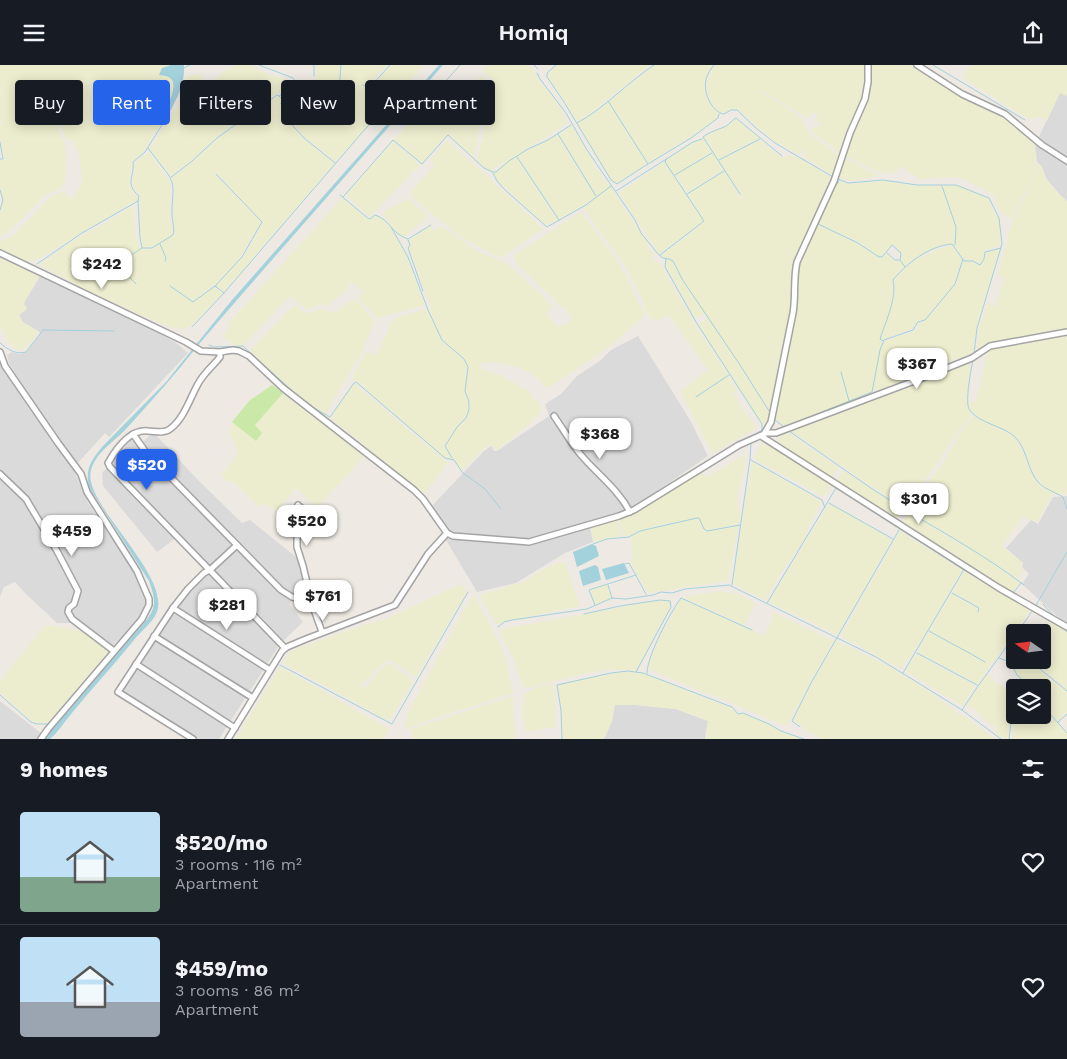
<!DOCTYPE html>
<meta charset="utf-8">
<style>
body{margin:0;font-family:"Work Sans",sans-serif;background:#242831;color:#f1f3f6;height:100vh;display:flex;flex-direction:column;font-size:19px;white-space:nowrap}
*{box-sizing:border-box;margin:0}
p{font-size:16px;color:#9ea1a6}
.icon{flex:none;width:28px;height:28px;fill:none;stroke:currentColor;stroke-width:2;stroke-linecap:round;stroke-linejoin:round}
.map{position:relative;height:674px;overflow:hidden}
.panel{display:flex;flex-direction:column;background:#171b24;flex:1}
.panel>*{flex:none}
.banner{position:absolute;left:15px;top:15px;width:500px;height:45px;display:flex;gap:10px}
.needle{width:32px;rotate:284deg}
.buttons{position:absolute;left:1006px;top:559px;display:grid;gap:10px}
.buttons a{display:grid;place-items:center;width:45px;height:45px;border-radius:5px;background:#171b24;box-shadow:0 2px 12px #0003;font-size:25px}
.price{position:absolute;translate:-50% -42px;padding:0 11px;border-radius:10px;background:#fff;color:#222;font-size:16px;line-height:32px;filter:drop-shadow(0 1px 2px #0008)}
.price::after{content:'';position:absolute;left:50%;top:30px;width:15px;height:11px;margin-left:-8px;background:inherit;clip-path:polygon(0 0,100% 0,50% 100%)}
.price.selected{background:#2563eb;color:#fff}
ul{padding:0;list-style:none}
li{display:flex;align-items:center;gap:15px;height:125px;padding:0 20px}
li+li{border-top:1px solid #363941}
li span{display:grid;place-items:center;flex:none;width:140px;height:100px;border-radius:5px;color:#555}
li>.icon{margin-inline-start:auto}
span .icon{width:60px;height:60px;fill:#fffc;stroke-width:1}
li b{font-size:21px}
h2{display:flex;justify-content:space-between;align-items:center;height:60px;padding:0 20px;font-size:21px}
.tag{padding:0 18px;border-radius:5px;background:#171b24;box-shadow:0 2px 12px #0003;font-size:18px;line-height:45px}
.tag.selected{background:#2563eb;color:#fff}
header{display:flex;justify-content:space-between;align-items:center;height:65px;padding:0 20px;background:#171b24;font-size:22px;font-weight:600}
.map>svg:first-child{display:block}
</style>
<header><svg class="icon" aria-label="menu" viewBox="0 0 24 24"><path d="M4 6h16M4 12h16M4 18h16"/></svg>Homiq<svg class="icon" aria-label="share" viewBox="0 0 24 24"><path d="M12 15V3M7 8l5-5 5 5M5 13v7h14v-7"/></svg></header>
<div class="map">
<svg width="1067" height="674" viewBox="0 0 1067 674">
<rect width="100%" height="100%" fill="#eeeae3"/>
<g fill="#dbdada">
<path d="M1060,27L1067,31V136L1060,130L1046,113L1042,102L1037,97L1035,80Z"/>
<path d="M40,211L137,256L175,277L188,288L109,372L105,368L76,400L46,358L9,298L7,290L12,287L19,289L26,287L41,268L23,257L19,250L25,236Z"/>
<path d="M638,271L690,355L708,391L634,442L589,458L593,477L565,488L516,518L477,527L428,445L484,386L491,381L494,386H497L549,351L545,339L561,329L577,311L600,296L611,285Z"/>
<path d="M0,296L43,362L73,403L88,438L124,490L139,515L147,533V539L132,562L112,581L80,558H57L26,529L15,517L4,522L0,532Z"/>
<path d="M153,367L198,415L242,458L250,455L296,492L308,520L289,539L303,557L280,579L219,674H198L121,625L176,542L208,502L179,471L157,487L103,421L102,408L133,373L142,378Z"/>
<path d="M1067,431V560L1022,519L1029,509L1022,502L1023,498L1006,483L1031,455L1038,459L1053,432Z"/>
<path d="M0,636L42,669L38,674H0Z"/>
<path d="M614,640H635L676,644L708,656L705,674H604L612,656Z"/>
</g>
<g fill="#ecedce">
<path d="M0,0H171L162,3L159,10H168L173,15L174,21L165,52L143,87L133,97L129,116L134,129L139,132L138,134L38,194L26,196L0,184V177L15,169L50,132L64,126L68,132L72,133L75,131L82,118L79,88L73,76L66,74L56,50L55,51L59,66L66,82L65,118L59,124L43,132L16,160L0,172V148L4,135L0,122V95H4L5,92L0,73V61L2,60L0,54Z"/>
<path d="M237,0H249L273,11L285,13L291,19L217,72L187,99L170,111L149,83L154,78L181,36L186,22V11L201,9L203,12L202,18L208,19L226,5Z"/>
<path d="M316,0H341L338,25L317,43L319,45L338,29L343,0H388L370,18L365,21L362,20L366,22L373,20L392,0H423L376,55L374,54L335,97L305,72L292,58V52L284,37L285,34L297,27L304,19L315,17Z"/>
<path d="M488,0H527L535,6L537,13L551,29L563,47L567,58L501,101L498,99L492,107L484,103L477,95L495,20L493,15L483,6Z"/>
<path d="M557,0H652L635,12L585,52L577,56L565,36L548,12V9Z"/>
<path d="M656,0H713L705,14L704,22L706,32L718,49L717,53L691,72L648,98L609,37L637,13Z"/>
<path d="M715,0H867V9L863,33L842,89L812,67L811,62L816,64L820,58L815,56L818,49L811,47L808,53L761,25L760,26L801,52L807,66L811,70L841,92L834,111L804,92L806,88L802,85L799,89L775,77L738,45L731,44L723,48L717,46L708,32L706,17Z"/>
<path d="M870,0H915L1004,51L1035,76L1036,105L1011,154L1003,149L999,145L995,132L992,129L964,114L951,112L920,114L900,101L896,108L877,107L845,91L852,68L866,35Z"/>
<path d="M970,0H1067V31L1060,28L1047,56L1040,52L1029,54L963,13Z"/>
<path d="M481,11L490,19L473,92L448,69L422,98L394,75L440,23L457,37Z"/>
<path d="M278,31L281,34V39L290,49L291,59L304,73L334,99L224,227L216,220L243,192L258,168L262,157L216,107L214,108L259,155L260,159L239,194L213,221L193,236L169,221L193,237L215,222L223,228L191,261L184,264L171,262L155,256L72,220V217L39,200L65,181L133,141L135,165L138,180L141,183L152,184L174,170L175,167L172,146L174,121L171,113L192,97L217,74Z"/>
<path d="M608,37L647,99L617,119L612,115L577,58Z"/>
<path d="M736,54L759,73L718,95L704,72L712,66L728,61L731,56Z"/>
<path d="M571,61L593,94L592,96L595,104L601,108L603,114L610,121L607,125L597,131L559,70Z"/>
<path d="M557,70L596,131L586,139L559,154L517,91Z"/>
<path d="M703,74L712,87L675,110L665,97L666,95L693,77Z"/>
<path d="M447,75L526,147L543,164L504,191L498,192L461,172L411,132V127L435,100L430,95Z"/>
<path d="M760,75L782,93L788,90L798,92L834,114L792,202L791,208L793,235L771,347L683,214L673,195L660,191L705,157L687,129L724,106L741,134L743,133L719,96Z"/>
<path d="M393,77L420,100L370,152L346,130Z"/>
<path d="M148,87L171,119L170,152L173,166L171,170L155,181L149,183L143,182L140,167V131L132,119L135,99Z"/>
<path d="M713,88L723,105L687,128L676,110Z"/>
<path d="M516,92L550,144L558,155L545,160L497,115L493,108Z"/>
<path d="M844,93L875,109L879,111L850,116L838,112Z"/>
<path d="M664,97L704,156L659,189L619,128Z"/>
<path d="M1037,97L1042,102L1046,114L1060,130L1067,136V265L978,285L977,283L979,263L988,238L996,241L1004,213L998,209L1012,156L1033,114L1037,105Z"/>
<path d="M840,116L849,119L883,116L917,121H942L955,162L954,180H943L913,195L905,201L901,195L902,188L893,179L879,192L859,177L818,159L835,123Z"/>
<path d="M949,120L959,121L989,134L995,150L999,153L1001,165L1000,178L998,181L984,186V194L980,199L973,196H965L955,181L956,161L943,124V121Z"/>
<path d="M611,122L647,177V181L654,189L652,191L656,198L659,197L702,272L709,280L719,297V300L721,299L728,310L694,333L729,311L737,326L734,328L741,342L757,363L713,388L680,327L709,304L704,300L671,252H665L655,256L647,248L639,226L624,200L583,143Z"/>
<path d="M342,133L368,154L370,155L375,151L382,153L390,162L406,190L425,240L378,253L358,234L363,226L351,217L347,222L348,224L327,241L320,239L307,245L290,231L243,280H235L222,272L230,262L228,259Z"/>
<path d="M408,134L427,150L424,156L408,168L405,172L398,169L383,150L385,146Z"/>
<path d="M579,148L582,149L618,196L645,250L609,282L548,323L529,307L518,302L498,298L489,297L480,299L479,303L502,311L530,327L542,343L539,350L527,361L497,385L492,380L484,383L462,405L453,394L446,380L457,362L467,353L470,345V337L465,327L469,302L465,294L444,277L439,269L429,244L431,243L410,186L409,183L411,180L409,175L430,161L435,166L442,161L461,175L479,187L508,199L553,241L547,248L550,253L559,262L572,256L570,250L517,199L513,192L516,189Z"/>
<path d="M817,159L858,179L879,193H881L886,188L894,196H899L904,201L892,217L894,223L892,237L880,274L882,277L872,326L850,336L841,306L849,337L784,362L775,353L796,244L797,209L799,197Z"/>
<path d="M950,180L953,181L962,194L953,222L925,255L917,257L912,264L881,275L888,247L893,237L896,223L894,215L913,196Z"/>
<path d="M1001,183L978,256L973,288L941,300L926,308L906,314L879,326L877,324L873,325L880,286L885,276L912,267L917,263L918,259L925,256L956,219L963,195L981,200L983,197L986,187Z"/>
<path d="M0,193L40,211L25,236L24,239L27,242L26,245L19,250L22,257L38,266L34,274L23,284H16L9,278L0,259Z"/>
<path d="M667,194L672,196L682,214L705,248L695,254L666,202Z"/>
<path d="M351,235L357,236L375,256L359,292L325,349L305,337L286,320L250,285L283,251L295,240L304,248L313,247L321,243L332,248L337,247Z"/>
<path d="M427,244L441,275L464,295L468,305L464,327L468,337L469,344L465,353L456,361L444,381L452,394H446L356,316L353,317L351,315L366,286L376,290L394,253Z"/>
<path d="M708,253L736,296L740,300L769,348L770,354L767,361H763L698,259Z"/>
<path d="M1067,269V427L1064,430L1051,427L1036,413L1021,379L1015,371L975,350L970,345L969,338L975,336L980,321L988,285Z"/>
<path d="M970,298L967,337V342L971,348L970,353L959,365L906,444L789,365Z"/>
<path d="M354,319L448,398L424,429L331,353Z"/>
<path d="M283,328L316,355L322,357L364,391L318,442L296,423L276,446L265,438L260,442L232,416L229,418L221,410L237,390L236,383L230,369L232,357L256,376L254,360Z"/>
<path d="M974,351L1014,372L1020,380L1035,414L1045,424L1053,428L1037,457L1022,452L1002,481L1022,498L1020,501L1023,505L1018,514L978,487L969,483L908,445L944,397L961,366Z"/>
<path d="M782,368L790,369L838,402L831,413L775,378Z"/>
<path d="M762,378L770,382L771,381L831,419L824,432L756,395L754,393Z"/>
<path d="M746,389L745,401L738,429L739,445L741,447L739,459L707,465L704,464L700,453L697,452L640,465L629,471H623L620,455L636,447L701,406L705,413Z"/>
<path d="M752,396L822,437L805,469L807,471L779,511L766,535L737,521L733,517Z"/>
<path d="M843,405L904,444L896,455L836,417Z"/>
<path d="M829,439L857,453L892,475L838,570L769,537Z"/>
<path d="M908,447L968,484L977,487L1020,517L1011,528L901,458Z"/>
<path d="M697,453L699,454L703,465L707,466L734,461L738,462L728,516L648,528L630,497L633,493L631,471L641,466Z"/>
<path d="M615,455L618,456L621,471L594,477L591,462Z"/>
<path d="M900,466L962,505L928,565L901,604L860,581L842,573L843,568Z"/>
<path d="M558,498H565L580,541L497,559L495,558L480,530L523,517L547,502Z"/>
<path d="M964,506L1032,544L991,599L930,566L951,528L977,543L978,548L980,547L979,542L952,527Z"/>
<path d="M460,519L467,527L416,612L392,596L388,595L373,607L369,614H365L361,620V624H364L382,603L390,598L413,616L389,656L283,598L290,586L370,558L386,554Z"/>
<path d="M607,519L612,533L595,540L590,525Z"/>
<path d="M720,526L741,530L756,539L744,560L683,532Z"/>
<path d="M473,529L501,581L506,595L513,628L430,655L411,662L408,665L405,661L407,658V649Z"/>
<path d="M681,533L764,571L774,551L771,549L772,547L834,576L786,661L742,643L720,632L705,628L648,604L653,586Z"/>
<path d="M660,535L670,536V542L636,606L612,604L582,609L528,623L523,622L513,592L502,571L501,566L503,564Z"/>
<path d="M1051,557L1059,560L1067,568V624L1032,595H1042L1043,568Z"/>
<path d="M45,560L82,566L99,576L109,585V587L61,647L49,657L37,658L32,656L0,628V616Z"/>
<path d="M929,567L991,600L977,619L917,587Z"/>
<path d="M837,576L892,603L931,628L951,642L957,648L968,653L990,671L998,674H823L810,668L793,655L812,618Z"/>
<path d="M916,589L975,621L962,641L906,606Z"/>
<path d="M1021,595H1028L1067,627V648L1058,656L1043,639L1042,622H1031L1017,609L1013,600Z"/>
<path d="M280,602L282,603L389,664L382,674H236Z"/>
<path d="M628,607L642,608L667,617L697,630L731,643L737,649H743L769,659L780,666L803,674H705L708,656L676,644L635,640H615L612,656L604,674H563V663L558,620L596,611Z"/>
<path d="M987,609L997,618L1008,625L1012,638L1008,674H1004L996,668V663L993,660L981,652L973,642L966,641Z"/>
<path d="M553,618L555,631V662L526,667L522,649L524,629L535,623Z"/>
<path d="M513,631L515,674H413L410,666L411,664Z"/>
<path d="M1015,636V650H1042L1043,642L1067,669V674H1012Z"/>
</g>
<path fill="#cae8a8" d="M272,320L283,328L255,360L262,368L256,376L232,357L249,336Z"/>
<g fill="#a3d1dc">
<path d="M171,0H184C185,20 177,33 168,50L166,47C170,32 184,11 159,10L162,3Z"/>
<path d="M439,0H443C366,88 288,176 211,265C196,282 182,301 167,318C153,334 139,350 124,366C112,378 96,388 91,405C81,438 174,512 156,549C152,558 141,566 134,575C109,606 81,635 57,667L50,674H44L49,666L143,559C157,544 156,535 149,516L89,422C85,403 91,396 102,382L166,317L232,235Z"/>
<path d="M592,479L596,481L599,491L577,502L573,487Z"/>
<path d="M624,498L629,508L606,515L602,504Z"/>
<path d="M595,500L598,502L601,515L583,521L579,506Z"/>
</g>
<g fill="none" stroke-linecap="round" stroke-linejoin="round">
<g stroke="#a3d1dc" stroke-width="1">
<path d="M534,0L538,4"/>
<path d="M556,0L547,8V12L564,37L611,115L617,119L648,99L608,36"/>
<path d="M714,0C711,4 707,9 706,15C703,26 711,47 724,49L731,45H737L757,64L775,78L833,112"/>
<path d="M933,0L1025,55"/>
<path d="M184,3L190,0"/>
<path d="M537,8L540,14L566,48L587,85L635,155L641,168L658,189L663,193L669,194L673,196L682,214L740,300L771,349"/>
<path d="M314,11V0"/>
<path d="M444,18L460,0"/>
<path d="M363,20L366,22L373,19L390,0"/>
<path d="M279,31L282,34L281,39L290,49V56L293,61L304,73L335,98"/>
<path d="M318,43L339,25L341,0"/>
<path d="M577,58C605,43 628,17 654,0"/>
<path d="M558,69L596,131"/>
<path d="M0,77L3,94H0"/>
<path d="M148,83L170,112"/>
<path d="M517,92L559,155"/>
<path d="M719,95L760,74"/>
<path d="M648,99L691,73L718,53L719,49"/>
<path d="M493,108L497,116L505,125L547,162L586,140L611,121"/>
<path d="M216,109L262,157L242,192L216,220V222"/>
<path d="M675,110L712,88"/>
<path d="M838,114L848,118L883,115L917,120H956L989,133L999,153L1002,179L977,263L974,289"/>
<path d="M839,116L834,123L818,159L858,178L879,192H882L892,180L901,188L900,195L905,202"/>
<path d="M942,121L956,162L955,180"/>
<path d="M0,125L3,135L0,145"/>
<path d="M616,126L693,77L702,74"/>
<path d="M687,129L724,106"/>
<path d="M740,129L703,72C711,66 718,65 726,61C730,59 732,55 736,53L782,91"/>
<path d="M340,130L369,154H370L375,150C391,155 390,168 408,174L431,160"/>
<path d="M343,132L393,75L422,99L448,70L484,103L493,107H496L509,96L528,84L548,75L571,60"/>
<path d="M138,136L140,173L142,183H152L173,170C175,163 172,156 172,149C171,138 176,122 170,113L191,97L217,73L277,30L279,31L293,22L296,17L293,13L259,0"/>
<path d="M391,162L408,192L428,245L442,275L464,294L468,302L465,326L469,337V345L466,353L457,362L445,381L452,393"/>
<path d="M408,175L410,180L408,183L409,186L423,226"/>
<path d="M160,179L166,193L165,196"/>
<path d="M887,188L895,195H899"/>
<path d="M660,190L704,156L665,97L666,94"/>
<path d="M87,193C90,195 94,199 97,200C112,205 130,191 142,183"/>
<path d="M666,194L665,202L696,257L762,359V365L755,370"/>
<path d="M37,199L82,168L138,136L139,131C124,118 135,111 133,97L145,87L165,55L168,48"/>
<path d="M117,199L136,219"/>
<path d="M170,221L193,237L215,221L224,228"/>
<path d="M192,262L224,228L373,55"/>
<path d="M883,276L880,274C886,255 897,234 893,215C907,198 929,181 952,179L964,196H973L980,200L984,194L985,187L1001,183"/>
<path d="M0,278C7,284 16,290 26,287L43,265L114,266"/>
<path d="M209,280L214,282L243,281L299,332"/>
<path d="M973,295C971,304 965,336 969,344C977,358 1004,361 1015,372C1026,383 1027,400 1035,413C1042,424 1053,426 1063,432L1067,444"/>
<path d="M935,304L973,289"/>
<path d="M841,307L849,336"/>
<path d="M696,332L729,310"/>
<path d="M312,342L330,352L354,318L356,317L445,393L454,395L463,408L485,424L501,444"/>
<path d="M775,355L784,362"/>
<path d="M784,362L872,327L880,285L884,275L913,265L918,257L925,255L955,219L963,194"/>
<path d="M789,366C827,392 863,419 902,443C944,468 986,491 1024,520"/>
<path d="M751,395L822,435L825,443"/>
<path d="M829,438L893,474"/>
<path d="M593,479L607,474L629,472L640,466L697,453H699L704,464L707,466L740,460"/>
<path d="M625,499L629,498L646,529"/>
<path d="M608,520L612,533"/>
<path d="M732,520L750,394L751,379"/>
<path d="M952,528L979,543L978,547"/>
<path d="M1013,528L1021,518"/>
<path d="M767,538L836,423L964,505L1010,532"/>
<path d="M1043,539L1054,551"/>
<path d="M595,540L589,525L636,510"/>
<path d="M1035,542L1067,487"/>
<path d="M584,549L620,541L660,535L670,536L671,542L636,607"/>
<path d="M498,562L504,557L512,555L587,544L612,533L626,534L653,530L661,527L672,528L685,524L729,520L876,592L962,645L1001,674"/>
<path d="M1063,562L1067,567"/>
<path d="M929,566C948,577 967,586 985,597"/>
<path d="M1017,568L1033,545"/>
<path d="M1009,580L1015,584"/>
<path d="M917,588L977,620"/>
<path d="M999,593L1010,597L1017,610L1030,622"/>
<path d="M1029,595L1067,626"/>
<path d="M1012,598L1020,595"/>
<path d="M280,600L392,659L468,527"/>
<path d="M647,608C647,591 670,548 681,533L752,565"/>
<path d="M903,608L963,506"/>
<path d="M1009,622L1013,642L1009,674"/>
<path d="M0,630L31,657L37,659H48"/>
<path d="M1042,640L1067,668"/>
<path d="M962,645L978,621L1015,570"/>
<path d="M1058,657L1067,649"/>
<path d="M800,662L792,656L811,618L899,465"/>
<path d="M562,674L561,645L557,620L611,608L628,606L643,608L732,642L738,649L743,648L769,659L781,666L804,674"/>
</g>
<defs>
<g id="minor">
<path d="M917,0L962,29L1005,49L1042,80L1067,96"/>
<path d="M0,188L186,277L201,286L220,287L233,285L239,286L249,291L283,323L414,425L423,434L447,468L453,471L529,477L619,451L634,445L739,380L764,369L771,357L793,248C796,231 793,214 797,197L834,116L850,68L865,34L868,17V0"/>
<path d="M0,287L5,301L58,378L81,409L87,427L137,506L149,534V540L142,554L48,664L41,674"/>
<path d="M220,287V292C213,301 203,309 198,319C190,333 184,354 170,364C164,369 155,366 148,366C130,364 116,384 108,398L110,402L285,583"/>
<path d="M554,351C563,364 571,378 581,390C598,410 618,424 630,447"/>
<path d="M765,368H776L925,312L972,293L990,281L1067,267"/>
<path d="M133,369L145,386L281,525L292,532L312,539L322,567"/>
<path d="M761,371L999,523L1067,562"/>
<path d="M0,409L26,434L57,486L78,526L74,539L69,543L68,547L72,554L114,586"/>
<path d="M298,440L308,449L306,457L297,473V482L303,501L312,539"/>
<path d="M173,543L270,605"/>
<path d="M154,571L253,633"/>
<path d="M136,599L235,663"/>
<path d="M193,674L118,627L173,543L188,524L204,508L211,504L237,480"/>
<path d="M228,674L282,586L287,582L306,574L395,540L428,489L447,468"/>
</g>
</defs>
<use href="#minor" stroke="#a4a4a4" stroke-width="8"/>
<use href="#minor" stroke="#fff" stroke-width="5"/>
</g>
</svg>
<div class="buttons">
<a><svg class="needle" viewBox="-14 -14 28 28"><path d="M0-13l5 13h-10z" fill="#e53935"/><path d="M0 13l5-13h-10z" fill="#9ea1a6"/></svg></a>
<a><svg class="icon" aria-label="layers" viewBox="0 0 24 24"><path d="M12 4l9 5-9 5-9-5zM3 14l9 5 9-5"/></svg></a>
</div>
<b class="price" style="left:102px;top:225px">$242</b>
<b class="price" style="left:917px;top:325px">$367</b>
<b class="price" style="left:600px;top:395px">$368</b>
<b class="price selected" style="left:147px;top:426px">$520</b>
<b class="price" style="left:919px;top:460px">$301</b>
<b class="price" style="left:307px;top:482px">$520</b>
<b class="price" style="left:72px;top:492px">$459</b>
<b class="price" style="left:323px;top:557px">$761</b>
<b class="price" style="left:227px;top:566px">$281</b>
<div class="banner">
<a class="tag">Buy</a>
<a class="tag selected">Rent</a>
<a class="tag">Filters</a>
<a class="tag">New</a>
<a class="tag">Apartment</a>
</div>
</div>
<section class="panel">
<h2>9 homes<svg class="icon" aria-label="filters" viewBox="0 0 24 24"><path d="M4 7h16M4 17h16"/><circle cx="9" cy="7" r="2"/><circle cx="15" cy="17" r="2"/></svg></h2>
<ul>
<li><span style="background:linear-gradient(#bfe0f5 65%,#7fa58c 0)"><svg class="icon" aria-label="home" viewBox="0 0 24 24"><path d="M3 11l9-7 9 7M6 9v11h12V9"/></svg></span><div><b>$520/mo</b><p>3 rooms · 116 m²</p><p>Apartment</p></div><svg class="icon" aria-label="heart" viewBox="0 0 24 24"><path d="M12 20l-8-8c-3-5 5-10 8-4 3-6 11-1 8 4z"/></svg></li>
<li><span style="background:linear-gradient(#bfe0f5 65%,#9aa5b1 0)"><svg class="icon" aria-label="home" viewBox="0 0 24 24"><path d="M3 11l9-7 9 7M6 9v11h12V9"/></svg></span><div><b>$459/mo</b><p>3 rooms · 86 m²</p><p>Apartment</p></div><svg class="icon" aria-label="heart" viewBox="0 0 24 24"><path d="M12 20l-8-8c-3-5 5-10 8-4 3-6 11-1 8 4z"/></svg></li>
</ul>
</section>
